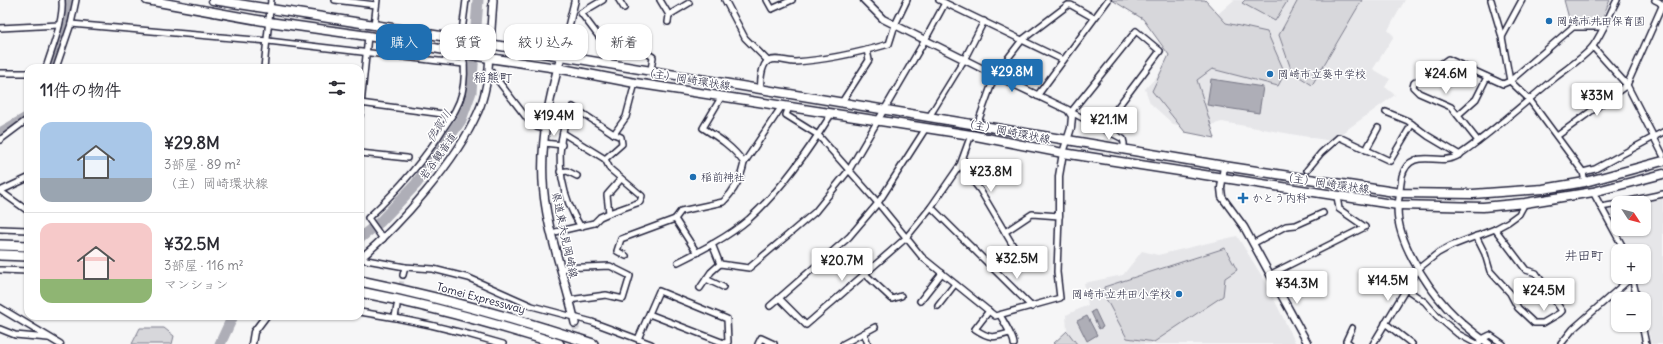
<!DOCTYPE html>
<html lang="ja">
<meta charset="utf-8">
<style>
body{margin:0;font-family:Delius,"Klee One",sans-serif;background:#f2f2f3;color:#2b2b33;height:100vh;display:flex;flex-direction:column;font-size:15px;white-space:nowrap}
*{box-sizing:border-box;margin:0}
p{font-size:13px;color:#7c7c81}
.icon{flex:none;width:22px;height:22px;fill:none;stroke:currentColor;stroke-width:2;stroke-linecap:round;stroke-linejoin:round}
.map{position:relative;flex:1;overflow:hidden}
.drawer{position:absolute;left:24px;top:64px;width:340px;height:256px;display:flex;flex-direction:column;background:#fff;border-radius:12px;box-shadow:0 1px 3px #0004}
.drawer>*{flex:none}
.hud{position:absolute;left:376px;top:24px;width:380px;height:36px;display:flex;gap:8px}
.needle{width:26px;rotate:126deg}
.controls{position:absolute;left:1611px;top:196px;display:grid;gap:8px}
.controls a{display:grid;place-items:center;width:40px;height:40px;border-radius:8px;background:#fff;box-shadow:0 1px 3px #0004;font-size:20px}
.price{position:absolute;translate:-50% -34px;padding:0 9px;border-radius:4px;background:#fff;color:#222;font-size:13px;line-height:26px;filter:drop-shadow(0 1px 2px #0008)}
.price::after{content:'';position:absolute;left:50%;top:24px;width:12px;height:9px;margin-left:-6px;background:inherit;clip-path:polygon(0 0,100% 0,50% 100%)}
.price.active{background:#1f6fb2;color:#fff}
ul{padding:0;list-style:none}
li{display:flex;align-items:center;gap:12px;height:100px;padding:0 16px}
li+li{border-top:1px solid #e1e1e2}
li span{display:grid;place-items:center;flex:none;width:112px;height:80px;border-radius:12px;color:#555}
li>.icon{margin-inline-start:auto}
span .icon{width:48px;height:48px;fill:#fffc;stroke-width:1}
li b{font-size:17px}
h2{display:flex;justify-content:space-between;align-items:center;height:48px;padding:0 16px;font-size:17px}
.pill{padding:0 14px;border-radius:12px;background:#fff;box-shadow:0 1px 3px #0004;font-size:14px;line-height:36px}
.pill.active{background:#1f6fb2;color:#fff}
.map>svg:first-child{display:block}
</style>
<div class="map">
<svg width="1663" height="344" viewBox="0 0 1663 344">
<rect width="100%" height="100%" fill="#f6f6f7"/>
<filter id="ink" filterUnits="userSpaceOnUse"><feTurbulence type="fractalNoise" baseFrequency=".025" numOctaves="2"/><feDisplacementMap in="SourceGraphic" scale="8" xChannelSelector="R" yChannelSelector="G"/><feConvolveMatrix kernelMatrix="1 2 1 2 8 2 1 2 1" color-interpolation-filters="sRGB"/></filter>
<g filter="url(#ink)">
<g fill="#e6e6e9">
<path d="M1234,0H1405L1388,30L1394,36L1373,69L1390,79L1385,87L1395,95L1331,141L1222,122L1196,129L1173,124L1150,103L1145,89L1210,21Z"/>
<path d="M1663,197V344H1651L1644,311V299H1641L1637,277H1644V251H1631L1606,211L1618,208V229H1644V203H1639Z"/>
<path d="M1237,236L1265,281L1296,344H1077L1067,331L1066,315L1088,305L1084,283L1123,275L1142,251L1158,255Z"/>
</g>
<g fill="#d7d7db" stroke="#7c7c8b">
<path d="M1112,0H1205L1226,23L1267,32L1285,73L1278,86L1212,69L1197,80L1215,138L1185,132L1152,91L1169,55L1143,19Z"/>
<path d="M1245,0H1288L1275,21L1242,3Z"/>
<path d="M1298,0H1362L1312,85L1292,72L1279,35Z"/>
<path d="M1564,0H1610L1600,23L1570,22Z"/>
<path d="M1225,248L1237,270L1225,278L1223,296L1154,342L1127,338L1105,297L1104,287Z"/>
<path d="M140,328H164L174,336L172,344H132Z"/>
<path d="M1067,331L1077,344H1053Z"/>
</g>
<g fill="#aeaeb7" stroke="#767685">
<path d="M1211,79L1263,87L1259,113L1207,105Z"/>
<path d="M1095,310L1103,327L1099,329L1091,312Z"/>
<path d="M1087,316L1097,335L1087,341L1077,321Z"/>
</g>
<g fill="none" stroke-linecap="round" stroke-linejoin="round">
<g stroke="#aeaeb7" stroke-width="11">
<path d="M53,68L68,11L69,0"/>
<path d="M0,133L28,117"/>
<path d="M360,238L380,222L416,184L461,120L471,92L478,0"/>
<path d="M220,344L233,316"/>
</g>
<path stroke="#ccccd1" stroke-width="5" stroke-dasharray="5 2.5" stroke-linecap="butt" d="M398,301L403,275"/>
<path stroke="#ccccd1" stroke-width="7" stroke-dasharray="7 3.5" stroke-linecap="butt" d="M575,323L579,342"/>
<defs>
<g id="minor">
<path d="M335,0L376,5"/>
<path d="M603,0L581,13L612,54H618L626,40L653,57L651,70"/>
<path d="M619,0L624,8"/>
<path d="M660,0L669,15L668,22"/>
<path d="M725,0L745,38L768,61"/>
<path d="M767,0L772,9L792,0"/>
<path d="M939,0L1063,60"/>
<path d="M1491,0L1502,37L1510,81L1529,99L1583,172L1585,182"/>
<path d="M1655,0L1659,2L1663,6"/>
<path d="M669,15L689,3"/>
<path d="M71,24L268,41L464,64"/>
<path d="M374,25L377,0"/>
<path d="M0,28L59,25"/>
<path d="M1502,37L1522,0"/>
<path d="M461,39L466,0"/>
<path d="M1593,47L1627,85L1663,155"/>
<path d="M46,68C52,48 64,20 62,0"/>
<path d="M56,68L71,24L76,0"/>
<path d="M264,68L271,0"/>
<path d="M489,69L529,121L537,127L545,129"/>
<path d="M0,73H28"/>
<path d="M761,90C760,83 761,65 768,61C776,57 787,62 795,62C827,60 858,53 889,44L895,25L907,0"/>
<path d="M722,96L703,128C719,138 733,147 744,163"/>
<path d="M1037,96L1108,0"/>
<path d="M842,102L869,60L867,50"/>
<path d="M360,103L443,114"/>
<path d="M789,107L786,115L818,135L878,203L922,257L995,316L1060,298L1057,272L1059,216L1032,214L1005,232"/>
<path d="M1386,112L1408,121L1428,136L1460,155"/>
<path d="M360,115L368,36"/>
<path d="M1458,115L1476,99L1487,77"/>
<path d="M929,117L964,60L984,21"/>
<path d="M977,125L995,75L1022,40L1068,5H1071L1094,18"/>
<path d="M1102,128L1160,51L1136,31L1071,112L1123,139L1124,143V150"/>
<path d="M563,133L605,159"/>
<path d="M1557,136L1627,85L1663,4"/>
<path d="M0,140L28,119"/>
<path d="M1478,141L1451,107L1419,93L1413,87L1414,83L1448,59L1503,84L1510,81L1573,27H1604"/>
<path d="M544,143L562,145"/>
<path d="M1366,150L1378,128"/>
<path d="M360,153L407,158"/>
<path d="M960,165L980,190L1015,249L990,266"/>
<path d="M1307,170L1321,153L1339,137L1390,161L1412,124"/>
<path d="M560,172L567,171L577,176"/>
<path d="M1583,172L1595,169L1663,132"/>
<path d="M0,191L28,211"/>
<path d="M0,191L28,178"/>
<path d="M1593,192L1625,251"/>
<path d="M1620,203L1663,194"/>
<path d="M1398,205L1402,176C1411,145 1440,168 1459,155C1493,132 1524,103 1556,77C1565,70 1587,55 1593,46C1603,32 1609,15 1617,0"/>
<path d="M931,207L1032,307"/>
<path d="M1601,207L1618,204"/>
<path d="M609,213L607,195L621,179"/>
<path d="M581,227C562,198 555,161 564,127C566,120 570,114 573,107L614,134"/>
<path d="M0,229L28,230"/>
<path d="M551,233L594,223L600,217L609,213L640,202L642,196L610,169L605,159L622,144L621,137L614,134L626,117L635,83"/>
<path d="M1476,236L1485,254L1490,271L1510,293L1518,308L1534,323H1543L1560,313L1562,311L1536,273L1526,270L1495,229"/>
<path d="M383,239L368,218C398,190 424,161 445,126C452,116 459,106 462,93C465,80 465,67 463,54"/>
<path d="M1254,243L1286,226L1296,225L1323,213"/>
<path d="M712,244L720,264L749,268L815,212L849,170L925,40L945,3"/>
<path d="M697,253L675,219L681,211L723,202C734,191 741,179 744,163L782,106"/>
<path d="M626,256L617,251L621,239L675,219"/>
<path d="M361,259L405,267L433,269L469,278L532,306L592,322L651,344"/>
<path d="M678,262C702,250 728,237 749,219C782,189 808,151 832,113"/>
<path d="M560,268L610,266L630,276L623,299L606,295L569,300"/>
<path d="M0,270L28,271"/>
<path d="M864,273L892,299L901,296"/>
<path d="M1271,274L1365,227L1339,209L1337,196"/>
<path d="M403,275L405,267"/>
<path d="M1632,277L1637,299"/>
<path d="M706,279L723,287"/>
<path d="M700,288L711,272L720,264"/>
<path d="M1406,289L1425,302L1437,316L1458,334L1477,344"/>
<path d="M779,298L806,325L906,238L931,207L960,165L971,135"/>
<path d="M920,301L942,273"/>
<path d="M770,306L849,237L878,203L926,128"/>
<path d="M938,306L955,284"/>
<path d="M989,311L975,329C990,339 993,338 1009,333"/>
<path d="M360,312C408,319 456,330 503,344"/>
<path d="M1000,315C1004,322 1014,338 1014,344"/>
<path d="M395,317L397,306"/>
<path d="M1385,323L1412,344"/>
<path d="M1642,325L1646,344"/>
<path d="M0,329L15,335L48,338"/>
<path d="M864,333L868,344"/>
<path d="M638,339L659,291L727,319L728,342L724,343L649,314"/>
<path d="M758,344L761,338L774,344"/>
<path d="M843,344L875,327"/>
<path d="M1350,344L1346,341L1352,328"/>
<path d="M1373,344L1418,269L1438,253L1451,246L1495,229L1508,222L1519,214L1525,203"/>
<path d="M1479,344L1482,339L1490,335L1503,344"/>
<path d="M1561,344L1573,329L1632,277"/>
</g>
<g id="tertiary">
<path d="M864,0L883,19L995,75L1068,110L1072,116L1071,128L1063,153L1059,176V216"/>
<path d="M561,57L575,0"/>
<path d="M1224,166L1221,188L1222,197L1244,227L1308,344"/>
<path d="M1398,205C1394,237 1426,285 1447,308C1459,321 1475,334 1489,344"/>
<path d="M360,259C401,224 456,162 478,112C485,97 489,74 489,58"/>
<path d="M0,308L60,344"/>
<path d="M252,344L254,332L266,316"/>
</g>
<g id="secondary">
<path d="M561,57C547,104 537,158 546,208C552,247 567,284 575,323"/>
<path d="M489,58L493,0"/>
</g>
<g id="primary">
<path d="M147,0L269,22L368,36L489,58L557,68L635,83L971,135L1063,153L1398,205L1483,207L1525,203L1593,192L1663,174"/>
<path d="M213,0L374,25L1224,166L1401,193L1473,194L1543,189L1585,182L1663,161"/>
</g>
<g id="motorway">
<path d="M0,245L28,246"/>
<path d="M0,255L28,256"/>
<path d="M360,281C439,297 517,319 593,344"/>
<path d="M360,292C427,305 493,323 559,344"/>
</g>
</defs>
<use href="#minor" stroke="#22223b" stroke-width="8"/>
<use href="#tertiary" stroke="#22223b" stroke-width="9"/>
<use href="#secondary" stroke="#22223b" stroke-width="10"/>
<use href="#primary" stroke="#22223b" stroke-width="11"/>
<use href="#motorway" stroke="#22223b" stroke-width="12"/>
<use href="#minor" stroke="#fff" stroke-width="5"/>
<use href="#tertiary" stroke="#fff" stroke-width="6"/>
<use href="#secondary" stroke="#fff" stroke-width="7"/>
<use href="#primary" stroke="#fff" stroke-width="8"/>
<use href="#motorway" stroke="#fff" stroke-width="9"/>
</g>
</g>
<g fill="#1f6fb2" stroke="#fff" stroke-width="1.5">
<circle cx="1549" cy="21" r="4"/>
<circle cx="1270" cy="74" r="4"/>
<circle cx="693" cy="177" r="4"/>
<path d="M1241 192h4v4h4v4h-4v4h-4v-4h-4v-4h4z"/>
<circle cx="1179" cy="294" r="4"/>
</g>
<g text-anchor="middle" stroke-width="3" stroke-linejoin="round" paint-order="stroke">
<g font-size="11" fill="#22223b" stroke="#fff" text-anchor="start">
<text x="1557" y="25">岡崎市井田保育園</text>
<text x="1278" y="78">岡崎市立葵中学校</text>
<text x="701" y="181">稲前神社</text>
<text x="1252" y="202">かとう内科</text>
<text x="1171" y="298" text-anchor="end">岡崎市立井田小学校</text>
</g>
<g font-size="11" fill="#22223b" stroke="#fff">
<text transform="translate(687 79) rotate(9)" y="4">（主）岡崎環状線</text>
<text transform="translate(1007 131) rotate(11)" y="4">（主）岡崎環状線</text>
<text transform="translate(438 156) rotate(-54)" y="4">岩谷観音道</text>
<text transform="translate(1326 183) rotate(8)" y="4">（主）岡崎環状線</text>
<text transform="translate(565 235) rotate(78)" y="4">県道東大見岡崎線</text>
<text transform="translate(481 298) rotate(15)" y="4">Tomei Expressway</text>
</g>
<g font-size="12" font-style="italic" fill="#5a5a6d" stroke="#fff">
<text transform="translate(439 126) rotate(-57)" y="4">伊賀川</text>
</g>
<g font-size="13" fill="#22223b" stroke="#fff">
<text x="493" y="82">稲熊町</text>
<text x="1584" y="260">井田町</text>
</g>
</g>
</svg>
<div class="controls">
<a><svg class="needle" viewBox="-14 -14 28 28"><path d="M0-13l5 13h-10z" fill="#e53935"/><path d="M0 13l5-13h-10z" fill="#7c7c81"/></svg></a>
<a>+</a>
<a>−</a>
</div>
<b class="price active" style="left:1012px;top:93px">¥29.8M</b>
<b class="price" style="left:1446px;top:95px">¥24.6M</b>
<b class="price" style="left:1597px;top:117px">¥33M</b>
<b class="price" style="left:554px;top:137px">¥19.4M</b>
<b class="price" style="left:1109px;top:141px">¥21.1M</b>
<b class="price" style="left:991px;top:193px">¥23.8M</b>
<b class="price" style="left:1017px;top:280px">¥32.5M</b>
<b class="price" style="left:842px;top:282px">¥20.7M</b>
<b class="price" style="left:1388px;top:302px">¥14.5M</b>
<b class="price" style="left:1297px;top:305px">¥34.3M</b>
<b class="price" style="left:1544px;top:312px">¥24.5M</b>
<div class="hud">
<a class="pill active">購入</a>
<a class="pill">賃貸</a>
<a class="pill">絞り込み</a>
<a class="pill">新着</a>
</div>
<section class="drawer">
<h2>11件の物件<svg class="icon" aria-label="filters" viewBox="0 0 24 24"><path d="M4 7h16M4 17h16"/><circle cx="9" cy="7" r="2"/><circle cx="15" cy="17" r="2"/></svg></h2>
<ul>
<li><span style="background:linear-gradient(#a9c7e8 70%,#9aa5b1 0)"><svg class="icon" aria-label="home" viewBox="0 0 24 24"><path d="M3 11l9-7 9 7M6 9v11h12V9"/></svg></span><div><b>¥29.8M</b><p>3部屋 · 89 m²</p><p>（主）岡崎環状線</p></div></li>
<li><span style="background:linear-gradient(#f6c9c9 70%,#8fb573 0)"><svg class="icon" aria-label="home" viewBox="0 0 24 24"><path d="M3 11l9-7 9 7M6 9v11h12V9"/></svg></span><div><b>¥32.5M</b><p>3部屋 · 116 m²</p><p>マンション</p></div></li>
</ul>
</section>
</div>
